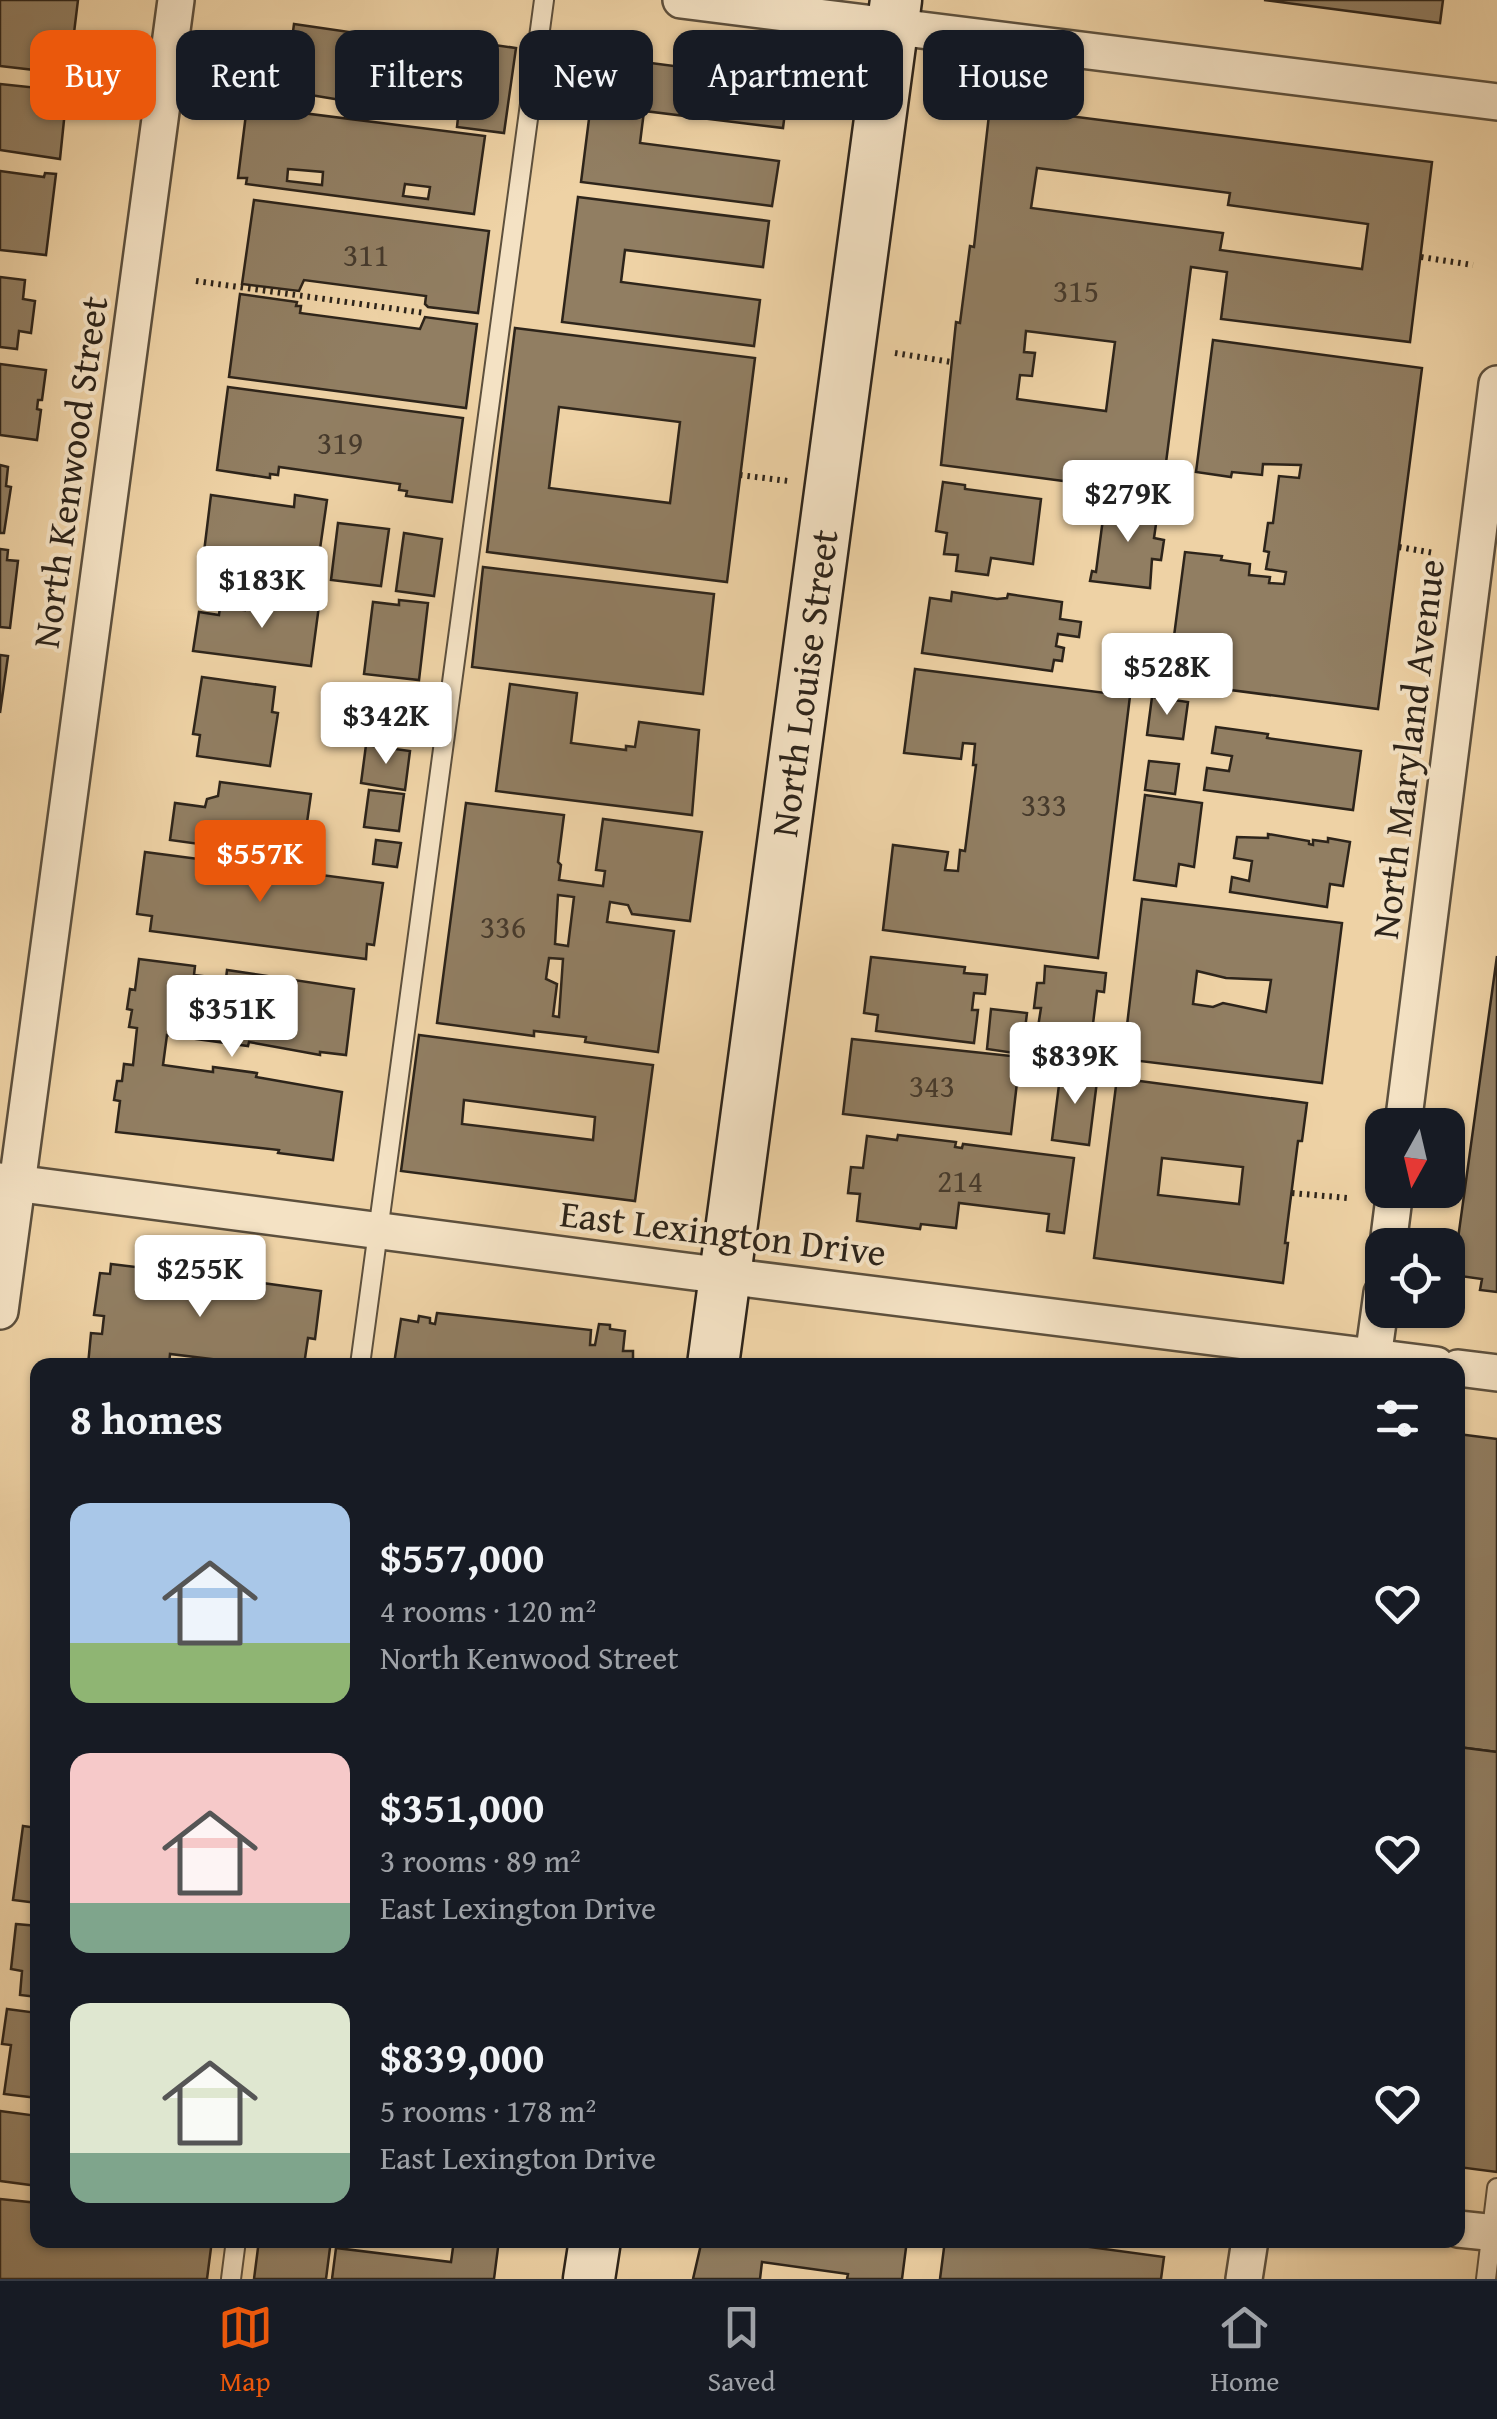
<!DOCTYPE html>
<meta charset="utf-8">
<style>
body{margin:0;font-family:"Gentium Book Plus",serif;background:#242831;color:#f1f3f6;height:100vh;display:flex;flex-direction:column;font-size:38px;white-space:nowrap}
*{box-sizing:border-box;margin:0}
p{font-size:32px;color:#9ea1a6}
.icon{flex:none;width:55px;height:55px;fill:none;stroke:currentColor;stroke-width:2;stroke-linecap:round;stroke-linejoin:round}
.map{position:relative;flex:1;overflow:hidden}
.sheet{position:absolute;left:30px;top:1358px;width:1435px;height:890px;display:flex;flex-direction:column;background:#171b24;border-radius:20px;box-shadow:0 2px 8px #0004}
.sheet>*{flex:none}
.hud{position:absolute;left:30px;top:30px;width:1438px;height:90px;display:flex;gap:20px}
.needle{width:65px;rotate:188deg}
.tools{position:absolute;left:1365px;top:1108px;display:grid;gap:20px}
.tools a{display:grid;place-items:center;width:100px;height:100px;border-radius:20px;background:#171b24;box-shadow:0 2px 8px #0004;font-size:50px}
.price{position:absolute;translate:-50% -85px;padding:0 22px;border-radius:10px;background:#fff;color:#222;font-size:32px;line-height:65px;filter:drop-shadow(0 2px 5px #0008)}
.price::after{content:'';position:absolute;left:50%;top:60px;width:30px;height:22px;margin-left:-15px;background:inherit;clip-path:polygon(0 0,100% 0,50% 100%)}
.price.on{background:#ea580c;color:#fff}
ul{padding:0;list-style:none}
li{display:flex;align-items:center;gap:30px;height:250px;padding:0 40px}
li span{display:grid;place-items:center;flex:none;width:280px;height:200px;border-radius:20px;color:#555}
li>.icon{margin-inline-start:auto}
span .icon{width:120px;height:120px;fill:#fffc;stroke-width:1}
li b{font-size:42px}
h2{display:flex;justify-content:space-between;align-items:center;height:120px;padding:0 40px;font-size:42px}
.pill{padding:0 35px;border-radius:20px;background:#171b24;box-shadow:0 2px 8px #0004;font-size:35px;line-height:90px}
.pill.on{background:#ea580c;color:#fff}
.tab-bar{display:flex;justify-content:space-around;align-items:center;height:140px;border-top:2px solid #363941;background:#171b24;font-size:28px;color:#9ea1a6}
.tab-bar a{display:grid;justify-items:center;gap:5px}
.tab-bar .on{color:#ea580c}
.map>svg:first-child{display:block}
</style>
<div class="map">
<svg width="1497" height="2279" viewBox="0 0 1497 2279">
<rect width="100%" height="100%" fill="#eed2a5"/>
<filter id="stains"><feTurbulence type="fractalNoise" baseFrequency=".002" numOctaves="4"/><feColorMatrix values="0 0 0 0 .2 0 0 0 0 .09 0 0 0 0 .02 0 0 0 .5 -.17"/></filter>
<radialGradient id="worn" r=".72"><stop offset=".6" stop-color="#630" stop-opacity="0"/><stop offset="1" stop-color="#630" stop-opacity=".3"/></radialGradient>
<g fill="#917e62" stroke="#2d241a" stroke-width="2.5" fill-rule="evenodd">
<path d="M0,0H78L69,74L0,66Z"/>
<path d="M1264,0H1443L1440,23Z"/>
<path d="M294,24L363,34L360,51L365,52L367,35L425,42L417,94L380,89L381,76L371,75L363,98L353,96V102L268,88L273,52L290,54Z"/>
<path d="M466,41L516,48L504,133L457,127Z"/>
<path d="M597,56L789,81L783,128L644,111L640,143L779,161L772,206L581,182Z"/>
<path d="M0,84L67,91L60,159L0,150Z"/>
<path d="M247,106L485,136L474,214L246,184L247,178H238ZM288,169L323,172L322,185L287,181ZM405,184L430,187L428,199L403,196Z"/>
<path d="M990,106L1432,162L1410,342L1221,319L1227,272L1191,267L1162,494L941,465L956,322L960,323L970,246L974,247ZM1037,168L1230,193L1228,205L1368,224L1362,269L1220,250L1223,233L1031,208ZM1026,331L1115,342L1106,411L1017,399L1020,375L1032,376L1035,353L1024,352Z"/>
<path d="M0,171L44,177L45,173L56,174L46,255L0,250Z"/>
<path d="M578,197L769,221L763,267L625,250L621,282L760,300L754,346L562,322Z"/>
<path d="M254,200L489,231L478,313L428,307L425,304L426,296L304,280L299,291L242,284Z"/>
<path d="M0,277L25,280L23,299L35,301L31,333L19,331L17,349L0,347Z"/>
<path d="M240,294L297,302L296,306H301L300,313L420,329L425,317L477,324L466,408L229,377Z"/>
<path d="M515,328L755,358L727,582L487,552ZM559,407L680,422L670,503L549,488Z"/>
<path d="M1213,340L1422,368L1378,709L1168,682L1185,552L1222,556L1221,560L1250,564L1249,575L1270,577L1269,583L1284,584L1286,572L1266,569L1269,552L1264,551L1268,523H1273L1279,476L1299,478L1301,465L1263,464L1262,475L1232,472L1231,477L1196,472Z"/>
<path d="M0,364L46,370L42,400H38L37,409L41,410L37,440L0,435Z"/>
<path d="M228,387L463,418L452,502L406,496L407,491L399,490L400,484L279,467L278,475L270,474V478L217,470Z"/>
<path d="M0,465L8,467L6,486L11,487L4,533H0Z"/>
<path d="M943,482L965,485V489L1041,499L1033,564L991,558L988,575L956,571L958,555L944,554L947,533L936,531Z"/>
<path d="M211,495L294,507L295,495L327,500L317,570L307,569L306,574L203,560Z"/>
<path d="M1102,501L1163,509L1162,518L1157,517L1154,538L1164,540L1161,560L1152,559L1150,588L1090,581L1092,571L1096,572L1104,511L1100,510Z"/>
<path d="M338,523L389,529L381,586L331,580Z"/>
<path d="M404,533L442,539L434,596L396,591Z"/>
<path d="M0,549L8,550L7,560L18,561L10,628L0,627Z"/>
<path d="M483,567L714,594L703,694L472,667Z"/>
<path d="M952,592L997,599L1007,598L1008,594L1062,602L1060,619L1081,622L1079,637L1058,634L1056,646L1064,648L1062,661L1054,660L1052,671L922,653L930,598L951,601Z"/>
<path d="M293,595L320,598L311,666L193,651L199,612L219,615L220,607L245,610L247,599L292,606Z"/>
<path d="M399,600L428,603L419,680L364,674L373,602L399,605Z"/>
<path d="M0,655L8,656L0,713Z"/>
<path d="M915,669L1130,696L1098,958L883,930L893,845L948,852L945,870L958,871L960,850L965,851L976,765H973L975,744L963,743L961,759L904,753Z"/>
<path d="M202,677L275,687L272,712L278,713L270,766L197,756L200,735L193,734Z"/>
<path d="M510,684L577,693L571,743L626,750V746L635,747L639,722L699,730L692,815L496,791Z"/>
<path d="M1152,697L1188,702L1183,739L1147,735Z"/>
<path d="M1216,727L1268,734L1267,738L1361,751L1353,810L1204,790L1207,768L1229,771L1232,756L1212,753Z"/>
<path d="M366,745L410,751L405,790L361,783Z"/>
<path d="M1149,761L1179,764L1175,794L1145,790Z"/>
<path d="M220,782L311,794L302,858L170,840L175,803L205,807L207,799L218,796Z"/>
<path d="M369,790L404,794L399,831L364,827Z"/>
<path d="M1145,795L1202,803L1194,867L1179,864L1176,886L1134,880Z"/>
<path d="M466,803L564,815L558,862L561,865L559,880L603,886L605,871L596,870L603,819L702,832L690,921L632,914L628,905L610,902L607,922L674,931L658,1052L585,1042L586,1037L534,1031V1036L437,1023ZM558,895L574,897L568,946L555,944ZM549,958L563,959L559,1017L553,1016L557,984L546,979Z"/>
<path d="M1268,834L1309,841V844L1313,845V840L1328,842V838L1350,842L1343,886L1330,884L1327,907L1230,892L1232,877L1249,881L1252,861L1234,858L1237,837L1268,838Z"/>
<path d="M376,840L401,843L397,867L373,864Z"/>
<path d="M145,852L383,883L374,945L367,944L366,959L150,931L152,916L137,914Z"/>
<path d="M1142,899L1342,923L1322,1083L1123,1059ZM1197,971L1226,978L1271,980L1266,1012L1223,1003L1213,1007L1193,1004Z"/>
<path d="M1497,956V1292L1480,1290L1482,1279L1453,1275Z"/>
<path d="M871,957L965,967L964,973L987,975L985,994L974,993L972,1010H978L974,1043L876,1031L878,1015L864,1013Z"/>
<path d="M139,959L195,966L194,975L226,979L227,970L354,989L346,1055L320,1052V1055L249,1042L248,1046L167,1035L163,1065L213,1072V1067L257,1073L256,1077L342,1092L333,1160L278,1153L279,1150L116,1132L120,1101L114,1100L117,1081H122L124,1064L133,1065L137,1028L129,1027L132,1010L127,1009L130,989L135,990Z"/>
<path d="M1045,966L1106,973L1104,992L1097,991L1092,1032L1060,1029L1059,1034L1042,1032V1027H1038L1041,1008H1034L1037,983H1044Z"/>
<path d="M991,1009L1027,1013L1022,1054L987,1049Z"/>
<path d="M419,1035L653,1065L635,1201L401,1171ZM464,1100L595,1117L593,1140L462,1124Z"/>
<path d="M852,1039L1020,1057L1011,1134L843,1114Z"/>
<path d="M1061,1069L1098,1073L1089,1145L1052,1140Z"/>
<path d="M1117,1078L1307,1103L1302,1141H1298L1285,1243H1288L1283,1283L1094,1258ZM1162,1158L1243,1167L1239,1204L1158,1195Z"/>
<path d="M898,1135L956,1142L955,1147L962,1148L963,1144L1074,1158L1064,1233L1047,1231L1049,1214L959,1203L956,1228L921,1224L920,1229L857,1221L860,1194L848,1193L851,1167L863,1168L867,1136L897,1140Z"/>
<path d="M111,1264L177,1272L176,1283L197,1285V1275L247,1281L245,1290H254L255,1282L321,1291L315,1339L308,1338L304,1365H235L236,1362L170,1354L169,1365H88L91,1333L102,1334L104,1316L94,1315L100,1273L110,1274Z"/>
<path d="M437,1313L591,1330L590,1345H595L599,1324L610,1325V1329L625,1331L623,1351H633V1361L624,1360L623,1365H389L394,1364L401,1319L418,1322L419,1316L430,1318V1323L435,1324Z"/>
<path d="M1458,1434L1497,1439V1752L1458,1747Z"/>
<path d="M1458,1747L1497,1752V2172L1458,2167Z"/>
<path d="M23,1826L38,1828V1903L13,1900Z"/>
<path d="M16,1924L38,1926V1997L20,1995L22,1971L11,1969Z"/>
<path d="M7,2009L38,2013V2098L4,2094L11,2045L2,2044Z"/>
<path d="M0,2111L38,2116V2186L0,2181Z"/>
<path d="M0,2199L38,2203V2240H212L207,2279H0Z"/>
<path d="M259,2240H331L326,2279H254Z"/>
<path d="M454,2240H499L494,2279H332L336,2248L451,2262Z"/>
<path d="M702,2240H907L902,2279H847L848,2274L762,2262L760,2279H693Z"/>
<path d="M945,2240H1038L1164,2257L1161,2279H940Z"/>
</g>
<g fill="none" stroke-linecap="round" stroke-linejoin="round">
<defs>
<g id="lane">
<path d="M360,1365L544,0"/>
<path d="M231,2279L236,2240"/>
<path d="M1486,2279L1497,2188"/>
</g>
<g id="street">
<path d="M681,0L1497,102"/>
<path d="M1403,1125L1497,384"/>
<path d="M0,1181L686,1271L1436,1365"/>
<path d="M1388,1245L1395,1190"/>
<path d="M0,1311L176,0"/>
<path d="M1372,1365L1382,1293"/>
<path d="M1458,1368L1497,1373"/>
<path d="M1458,2229L1497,2233"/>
<path d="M1244,2279L1250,2240"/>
</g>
<g id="secondary">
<path id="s1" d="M713,1365L896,0"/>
<path d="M589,2279L595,2240"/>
</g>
</defs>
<use href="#lane" stroke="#5d503d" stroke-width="22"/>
<use href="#street" stroke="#5d503d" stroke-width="40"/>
<use href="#secondary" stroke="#2d241a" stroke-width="55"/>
<g stroke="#2d241a" stroke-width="6" stroke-dasharray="2.5 5" stroke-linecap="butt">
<path d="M1421,257L1473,265"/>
<path d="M196,281L425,313"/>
<path d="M895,353L951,362"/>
<path d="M740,475L788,481"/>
<path d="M1399,547L1434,553"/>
<path d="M1292,1193L1348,1198"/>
</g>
<use href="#lane" stroke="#f4e2c4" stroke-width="18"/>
<use href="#street" stroke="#f4e2c4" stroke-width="35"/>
<use href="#secondary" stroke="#f4e2c4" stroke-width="50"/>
</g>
<g text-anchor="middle" stroke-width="8" stroke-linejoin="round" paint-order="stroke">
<g font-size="32" fill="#463a2c">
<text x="366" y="266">311</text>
<text x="1076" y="302">315</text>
<text x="340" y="454">319</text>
<text x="1044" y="816">333</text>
<text x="503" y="938">336</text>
<text x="932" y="1097">343</text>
<text x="960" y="1192">214</text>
</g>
<g font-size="38" fill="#2d241a" stroke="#f4e2c4">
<text transform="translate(70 472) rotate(-82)" y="13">North Kenwood Street</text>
<text dy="13" stroke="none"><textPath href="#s1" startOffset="688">North Louise Street</textPath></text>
<text transform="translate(1408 749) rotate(-83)" y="13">North Maryland Avenue</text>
<text transform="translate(723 1233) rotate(7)" y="13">East Lexington Drive</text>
</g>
</g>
<rect width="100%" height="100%" filter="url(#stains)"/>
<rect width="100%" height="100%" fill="url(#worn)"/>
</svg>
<div class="tools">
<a><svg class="needle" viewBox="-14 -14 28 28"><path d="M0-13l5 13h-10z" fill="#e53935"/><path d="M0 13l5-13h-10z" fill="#9ea1a6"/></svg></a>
<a><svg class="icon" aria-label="locate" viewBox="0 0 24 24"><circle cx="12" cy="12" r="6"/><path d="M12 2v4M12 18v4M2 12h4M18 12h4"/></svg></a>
</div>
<b class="price" style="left:1128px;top:545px">$279K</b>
<b class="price" style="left:262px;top:631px">$183K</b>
<b class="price" style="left:1167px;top:718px">$528K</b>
<b class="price" style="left:386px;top:767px">$342K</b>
<b class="price on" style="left:260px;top:905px">$557K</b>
<b class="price" style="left:232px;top:1060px">$351K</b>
<b class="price" style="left:1075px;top:1107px">$839K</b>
<b class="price" style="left:200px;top:1320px">$255K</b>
<div class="hud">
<a class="pill on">Buy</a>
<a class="pill">Rent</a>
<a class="pill">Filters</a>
<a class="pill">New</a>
<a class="pill">Apartment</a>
<a class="pill">House</a>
</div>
<section class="sheet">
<h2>8 homes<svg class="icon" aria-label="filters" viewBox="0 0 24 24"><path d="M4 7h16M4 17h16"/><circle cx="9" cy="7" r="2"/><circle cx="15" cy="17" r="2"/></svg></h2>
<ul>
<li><span style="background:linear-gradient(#a9c7e8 70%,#8fb573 0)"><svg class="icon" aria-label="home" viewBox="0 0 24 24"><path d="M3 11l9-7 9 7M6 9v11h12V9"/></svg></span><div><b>$557,000</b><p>4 rooms · 120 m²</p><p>North Kenwood Street</p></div><svg class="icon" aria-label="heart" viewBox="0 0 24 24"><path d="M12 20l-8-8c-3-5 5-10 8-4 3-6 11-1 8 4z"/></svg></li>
<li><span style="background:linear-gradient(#f6c9c9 75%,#7fa58c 0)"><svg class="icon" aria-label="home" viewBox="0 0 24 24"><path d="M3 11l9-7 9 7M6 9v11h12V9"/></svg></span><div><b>$351,000</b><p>3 rooms · 89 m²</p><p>East Lexington Drive</p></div><svg class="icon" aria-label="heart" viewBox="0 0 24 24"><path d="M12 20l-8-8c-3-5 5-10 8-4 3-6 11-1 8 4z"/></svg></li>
<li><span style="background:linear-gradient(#dfe7d0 75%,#7fa58c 0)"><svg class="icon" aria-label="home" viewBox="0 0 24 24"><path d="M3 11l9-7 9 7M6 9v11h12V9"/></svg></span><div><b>$839,000</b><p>5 rooms · 178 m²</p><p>East Lexington Drive</p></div><svg class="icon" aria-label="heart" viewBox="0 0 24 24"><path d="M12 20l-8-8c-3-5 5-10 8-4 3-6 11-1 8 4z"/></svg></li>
</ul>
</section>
</div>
<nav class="tab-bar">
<a class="on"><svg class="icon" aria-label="map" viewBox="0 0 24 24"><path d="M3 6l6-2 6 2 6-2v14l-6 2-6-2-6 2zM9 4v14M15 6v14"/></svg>Map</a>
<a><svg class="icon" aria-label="saved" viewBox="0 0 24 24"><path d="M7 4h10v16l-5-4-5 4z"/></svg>Saved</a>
<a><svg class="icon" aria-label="home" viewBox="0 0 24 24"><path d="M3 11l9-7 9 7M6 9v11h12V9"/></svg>Home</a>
</nav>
